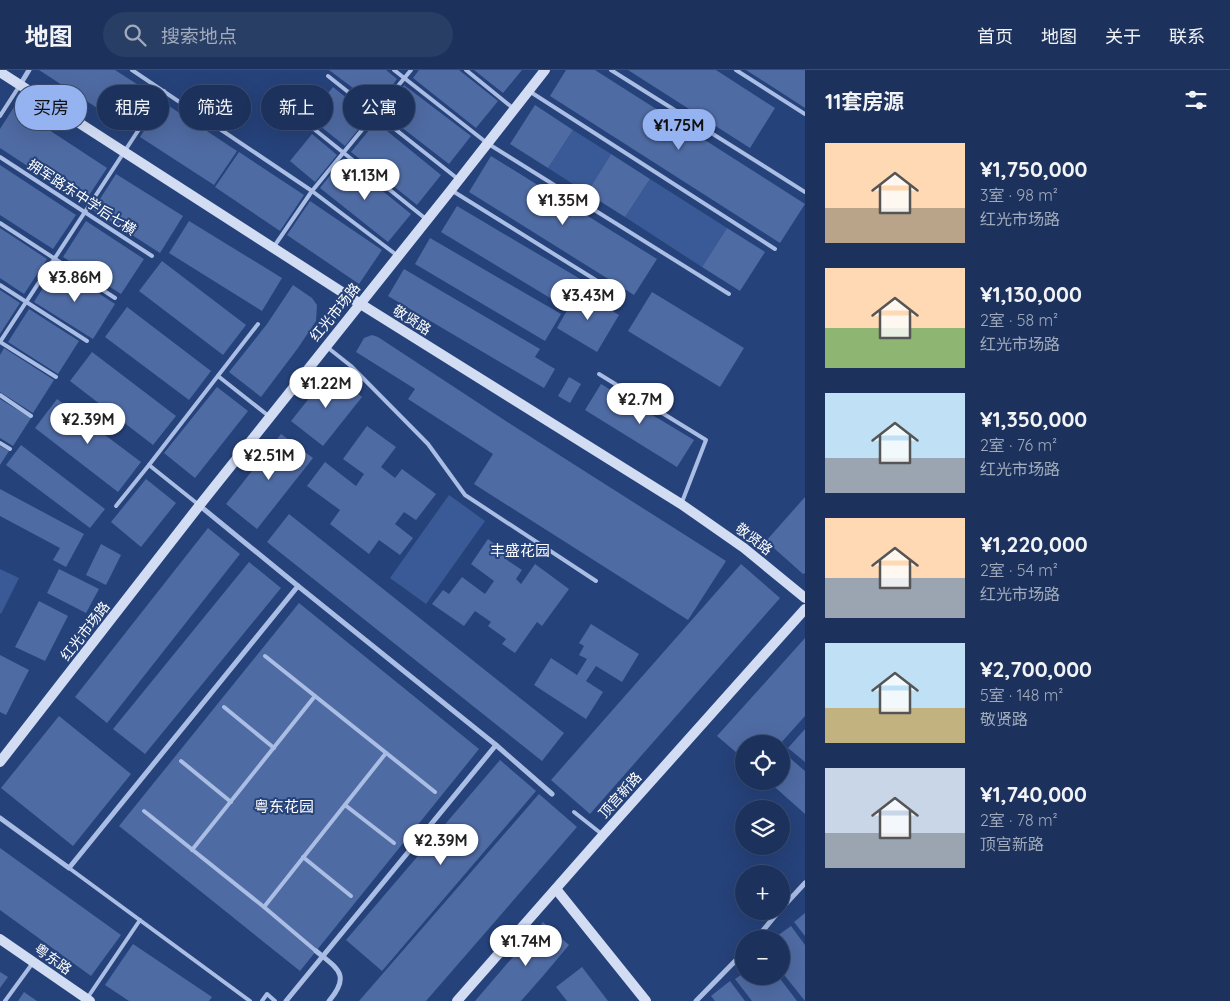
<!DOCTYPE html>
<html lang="zh">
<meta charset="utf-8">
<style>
body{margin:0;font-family:Quicksand,"Noto Sans SC",sans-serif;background:#293e65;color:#f1f3f6;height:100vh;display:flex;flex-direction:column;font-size:19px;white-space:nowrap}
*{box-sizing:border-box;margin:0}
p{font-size:16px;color:#a0aabb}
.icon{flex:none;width:28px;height:28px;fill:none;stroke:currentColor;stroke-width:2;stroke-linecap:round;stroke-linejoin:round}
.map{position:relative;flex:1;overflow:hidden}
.details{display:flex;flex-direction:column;background:#1c325c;width:425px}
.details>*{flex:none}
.hud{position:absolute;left:15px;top:15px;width:475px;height:45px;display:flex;gap:10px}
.buttons{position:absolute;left:735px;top:665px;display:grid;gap:10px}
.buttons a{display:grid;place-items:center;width:55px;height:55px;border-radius:50%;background:#1c325c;box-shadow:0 5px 20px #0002,0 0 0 1px #3a4d72;font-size:25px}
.price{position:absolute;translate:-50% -42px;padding:0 11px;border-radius:18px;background:#fff;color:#222;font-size:16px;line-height:32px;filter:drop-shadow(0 1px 2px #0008)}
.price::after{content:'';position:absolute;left:50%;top:30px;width:15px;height:11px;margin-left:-8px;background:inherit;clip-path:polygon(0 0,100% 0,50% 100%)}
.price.current{background:#95b2f1;color:#111}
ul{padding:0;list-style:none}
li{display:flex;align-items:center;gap:15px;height:125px;padding:0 20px}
li span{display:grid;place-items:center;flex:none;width:140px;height:100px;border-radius:0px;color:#555}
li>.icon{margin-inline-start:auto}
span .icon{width:60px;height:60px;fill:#fffc;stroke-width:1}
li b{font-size:21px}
h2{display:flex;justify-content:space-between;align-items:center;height:60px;padding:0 20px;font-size:21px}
.tag{padding:0 18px;border-radius:22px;background:#1c325c;box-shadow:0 5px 20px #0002,0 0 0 1px #3a4d72;font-size:18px;line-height:45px}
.tag.current{background:#95b2f1;color:#111}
header{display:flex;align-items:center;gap:30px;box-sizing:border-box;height:70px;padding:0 25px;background:#1c325c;border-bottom:1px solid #3a4d72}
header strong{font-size:24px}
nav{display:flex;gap:28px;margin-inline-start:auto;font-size:18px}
.search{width:350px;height:45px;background:#293e65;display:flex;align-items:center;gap:12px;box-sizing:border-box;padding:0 18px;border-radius:28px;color:#a0aabb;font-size:19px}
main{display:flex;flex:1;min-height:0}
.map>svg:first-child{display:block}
</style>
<header>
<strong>地图</strong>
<div class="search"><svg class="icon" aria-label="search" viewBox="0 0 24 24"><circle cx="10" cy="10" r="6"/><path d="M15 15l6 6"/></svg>搜索地点</div>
<nav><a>首页</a><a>地图</a><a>关于</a><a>联系</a></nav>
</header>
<main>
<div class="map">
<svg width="805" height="931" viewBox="0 0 805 931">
<rect width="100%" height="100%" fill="#26427a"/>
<g fill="#3a5a97">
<path d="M573,60L611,84L587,123L548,98Z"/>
<path d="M650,109L727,158L702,197L625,147Z"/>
<path d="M449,425L485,451L426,534L390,508Z"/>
<path d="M0,499L19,508L1,544L0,543Z"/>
</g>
<g fill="#4f6ba3">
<path d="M39,0H115L154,25L131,60Z"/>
<path d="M329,0H386L397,9L377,36Z"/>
<path d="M419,0H459L498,31L476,58L413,8Z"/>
<path d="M474,0H522L503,23Z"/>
<path d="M566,0H595L805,134L780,173L550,26Z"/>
<path d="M628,0H716L775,38L750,78Z"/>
<path d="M746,0H805V38L768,14Z"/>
<path d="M404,15L471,66L449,94L383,43Z"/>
<path d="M333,17L369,46L345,76L309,47Z"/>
<path d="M163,32L237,81L214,115L140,67Z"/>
<path d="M535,35L573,60L548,98L510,74Z"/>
<path d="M14,37L107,98L84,133L0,78V59Z"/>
<path d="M376,52L441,105L417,135L351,82Z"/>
<path d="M312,64L337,85L315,112L290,91Z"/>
<path d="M239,82L304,125L280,161L215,117Z"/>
<path d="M611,84L650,109L625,147L587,123Z"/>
<path d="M491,86L657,189L634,225L469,122Z"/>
<path d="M343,89L411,144L388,172L320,118Z"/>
<path d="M0,95L76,145L53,179L0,145Z"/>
<path d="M116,104L183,146L160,183L93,140Z"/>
<path d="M310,131L382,180L359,214L287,165Z"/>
<path d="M457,136L582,210L565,237L441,162Z"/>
<path d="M86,151L144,189L121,224L63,187Z"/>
<path d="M189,151L282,208L262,241L169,183Z"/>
<path d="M0,158L47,189L24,224L0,208Z"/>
<path d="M727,158L765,182L740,221L702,197Z"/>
<path d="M430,168L561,244L545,271L415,194Z"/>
<path d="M162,191L246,255L223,285L139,221Z"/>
<path d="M57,196L115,234L93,269L34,232Z"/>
<path d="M404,199L540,279L535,287L555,299L544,318L388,226Z"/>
<path d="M293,215L312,228L317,235L316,251L298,278L261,327L229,302L267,254Z"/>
<path d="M0,220L20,233L0,264Z"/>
<path d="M578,221L619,245L597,282L557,258Z"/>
<path d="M652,222L744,278L720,317L628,261Z"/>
<path d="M127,237L211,301L189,330L105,267Z"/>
<path d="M29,239L79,271L58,304L8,272Z"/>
<path d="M372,265L378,267L512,355L726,491L688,550L474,414L493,384L408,329L415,319L356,282L364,268Z"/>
<path d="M4,278L54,310L33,343L0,322V285Z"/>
<path d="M92,282L176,346L153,375L70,311Z"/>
<path d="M330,302L362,327L323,376L291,351Z"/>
<path d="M569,307L581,314L570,333L558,326Z"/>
<path d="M601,314L694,370L677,397L585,340Z"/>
<path d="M217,317L248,341L195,408L164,383Z"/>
<path d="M0,329L31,348L13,376L0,368Z"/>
<path d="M57,329L141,392L118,422L35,358Z"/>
<path d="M367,356L396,377L381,397L395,408L402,399L436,424L416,450L404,442L395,454L413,468L400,485L379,470L369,484L330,454L340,440L307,416L325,392L356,416L364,404L343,389Z"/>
<path d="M281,364L313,388L257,459L226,434Z"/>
<path d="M21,375L105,439L90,458L6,395Z"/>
<path d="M0,376L9,381L0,395Z"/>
<path d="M146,409L176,433L141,477L111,452Z"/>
<path d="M0,419L84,464L66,497L53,490L60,478L0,446Z"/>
<path d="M805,427V503L803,504L766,471Z"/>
<path d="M289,444L564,663L542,691L267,472Z"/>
<path d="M208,458L240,484L107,653L75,627Z"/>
<path d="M488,469L507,483L504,488L522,500L516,509L521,514L535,494L569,519L542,556L537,552L515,583L502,574L506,569L488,556L491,552L475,541L464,556L432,534L443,520L449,524L462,507L485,524L494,511L471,494Z"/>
<path d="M101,474L121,485L106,515L86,505Z"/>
<path d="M249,492L281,518L145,684L113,659Z"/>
<path d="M741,494L780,528L590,744L551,710Z"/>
<path d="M59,499L99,519L86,543L47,523Z"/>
<path d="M39,531L68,546L45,591L15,577Z"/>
<path d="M299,533L479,679L300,901L119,756Z"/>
<path d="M591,554L639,584L622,612L596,596L586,611L603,622L586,649L534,615L551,588L577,605L587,589L579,585L584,576L579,573Z"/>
<path d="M805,568V646L780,674H744V689L717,666Z"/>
<path d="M0,585L29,600L6,645L0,642Z"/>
<path d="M59,646L131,704L73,776L1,718Z"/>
<path d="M805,659V692L788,678Z"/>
<path d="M784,683L805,701V744L768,711H781V685Z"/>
<path d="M500,690L536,721L382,901L346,870Z"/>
<path d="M539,724L577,757L557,780L426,931H359Z"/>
<path d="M0,778L121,865L91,906L0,840Z"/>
<path d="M805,843V866L794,852Z"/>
<path d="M543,852L569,875L543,906L521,931H475Z"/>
<path d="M791,856L805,875V931L781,901V869H773Z"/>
<path d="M133,874L212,927L209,931H129L105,915Z"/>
<path d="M582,897L608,931H567L556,917Z"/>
<path d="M0,902L8,907L0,918Z"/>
<path d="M744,903V906H778L797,931H752L735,909Z"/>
<path d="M730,911L745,931H715L711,926Z"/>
<path d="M24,922L37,931H18Z"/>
</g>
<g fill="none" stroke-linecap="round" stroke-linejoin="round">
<g stroke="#aabde4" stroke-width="4">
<path d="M132,0L312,121L398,186"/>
<path d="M394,0L487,73L729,224"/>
<path d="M466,0L514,39"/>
<path d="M611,0L805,122"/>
<path d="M736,0L805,44"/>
<path d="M328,6L458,109"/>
<path d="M529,21L775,179"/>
<path d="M0,46L20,15"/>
<path d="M309,55L426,149"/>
<path d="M0,87L152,186"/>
<path d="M451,120L615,222"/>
<path d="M0,153L115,228"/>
<path d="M273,178L312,121L411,0"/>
<path d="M0,215L87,271"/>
<path d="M0,272L164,21"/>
<path d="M0,272L56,307"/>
<path d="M327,277L351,296L428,374L465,425L596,511"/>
<path d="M599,304L706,370L682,432"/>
<path d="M218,306L270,347"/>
<path d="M0,325L31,346"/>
<path d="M0,373L10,379"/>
<path d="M199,435L149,395L258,254"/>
<path d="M116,436L149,395"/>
<path d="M265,586L435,722"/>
<path d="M224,637L274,678"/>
<path d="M181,691L231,732"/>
<path d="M345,735L394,773"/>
<path d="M144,741L264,837L316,881"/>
<path d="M574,742L603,765"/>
<path d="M192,780L315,626"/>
<path d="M303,787L351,826"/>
<path d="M69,798L250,931"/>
<path d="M264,837L386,683"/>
<path d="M88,927L140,850"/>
<path d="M5,931L32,894"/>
<path d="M262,931L267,924L275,931"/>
</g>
<g stroke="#aabde4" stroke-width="5">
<path d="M20,15L29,0"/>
<path d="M200,436L298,516"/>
<path d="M0,748L69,798L298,516L496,675L552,724"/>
<path d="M781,839L805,813"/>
<path d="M756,869L779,841"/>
<path d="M286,931L496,675"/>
<path d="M696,931L744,882"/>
</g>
<g stroke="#d2ddf4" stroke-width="10">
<path d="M0,2L359,233L681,434L744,478L805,528"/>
<path d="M0,692L199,436L451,120L545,0"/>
<path d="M556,819L646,931"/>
<path d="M0,869L90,931"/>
<path d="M457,931L603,765L805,539"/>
</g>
<path stroke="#aabde4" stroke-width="5" d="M316,881C338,899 351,905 329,931"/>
</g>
<g text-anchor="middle" stroke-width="4" stroke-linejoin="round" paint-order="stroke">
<g font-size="14" fill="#fff" stroke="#26427a">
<text transform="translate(82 127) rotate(33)" y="5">拥军路东中学后七横</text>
<text transform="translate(335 242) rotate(-51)" y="5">红光市场路</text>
<text transform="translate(412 250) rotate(32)" y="5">敬贤路</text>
<text transform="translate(754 469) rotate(37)" y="5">敬贤路</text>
<text transform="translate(85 561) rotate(-52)" y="5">红光市场路</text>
<text transform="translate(620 725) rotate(-48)" y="5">顶宫新路</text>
<text transform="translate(53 889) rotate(35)" y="5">粤东路</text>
</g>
<g font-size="15" fill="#fff" stroke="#26427a">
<text x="520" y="486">丰盛花园</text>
<text x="284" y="742">粤东花园</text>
</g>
</g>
</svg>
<div class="buttons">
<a><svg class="icon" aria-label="locate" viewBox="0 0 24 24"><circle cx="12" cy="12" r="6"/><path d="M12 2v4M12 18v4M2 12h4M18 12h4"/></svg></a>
<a><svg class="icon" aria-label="layers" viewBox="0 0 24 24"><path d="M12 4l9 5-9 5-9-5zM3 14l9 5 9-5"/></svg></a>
<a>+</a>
<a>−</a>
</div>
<b class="price current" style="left:679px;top:81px">¥1.75M</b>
<b class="price" style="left:365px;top:131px">¥1.13M</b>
<b class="price" style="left:563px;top:156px">¥1.35M</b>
<b class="price" style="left:75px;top:233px">¥3.86M</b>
<b class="price" style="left:588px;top:251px">¥3.43M</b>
<b class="price" style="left:326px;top:339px">¥1.22M</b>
<b class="price" style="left:640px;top:355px">¥2.7M</b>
<b class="price" style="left:88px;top:375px">¥2.39M</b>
<b class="price" style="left:269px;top:411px">¥2.51M</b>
<b class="price" style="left:441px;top:796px">¥2.39M</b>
<b class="price" style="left:526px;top:897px">¥1.74M</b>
<div class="hud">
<a class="tag current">买房</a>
<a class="tag">租房</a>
<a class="tag">筛选</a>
<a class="tag">新上</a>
<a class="tag">公寓</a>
</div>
</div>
<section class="details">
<h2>11套房源<svg class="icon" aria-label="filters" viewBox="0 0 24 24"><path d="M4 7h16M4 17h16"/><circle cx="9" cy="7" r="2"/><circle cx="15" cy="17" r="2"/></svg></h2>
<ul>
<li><span style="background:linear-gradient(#ffd9b3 65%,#b9a48a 0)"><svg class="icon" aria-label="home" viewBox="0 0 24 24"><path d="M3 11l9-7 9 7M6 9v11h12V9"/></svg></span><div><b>¥1,750,000</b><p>3室 · 98 m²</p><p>红光市场路</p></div></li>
<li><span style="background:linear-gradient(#ffd9b3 60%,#8fb573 0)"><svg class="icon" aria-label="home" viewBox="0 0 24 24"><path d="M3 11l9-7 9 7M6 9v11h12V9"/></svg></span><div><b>¥1,130,000</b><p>2室 · 58 m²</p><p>红光市场路</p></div></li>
<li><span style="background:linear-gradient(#bfe0f5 65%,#9aa5b1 0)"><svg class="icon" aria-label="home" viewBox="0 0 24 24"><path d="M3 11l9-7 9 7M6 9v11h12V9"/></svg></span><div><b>¥1,350,000</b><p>2室 · 76 m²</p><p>红光市场路</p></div></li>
<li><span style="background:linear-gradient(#ffd9b3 60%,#9aa5b1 0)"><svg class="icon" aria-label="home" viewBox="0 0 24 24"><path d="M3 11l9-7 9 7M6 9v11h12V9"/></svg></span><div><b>¥1,220,000</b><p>2室 · 54 m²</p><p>红光市场路</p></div></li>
<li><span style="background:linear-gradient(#bfe0f5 65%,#c2b280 0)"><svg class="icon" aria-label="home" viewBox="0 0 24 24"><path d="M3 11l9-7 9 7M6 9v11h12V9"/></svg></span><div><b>¥2,700,000</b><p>5室 · 148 m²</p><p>敬贤路</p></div></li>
<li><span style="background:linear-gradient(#c9d6e8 65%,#9aa5b1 0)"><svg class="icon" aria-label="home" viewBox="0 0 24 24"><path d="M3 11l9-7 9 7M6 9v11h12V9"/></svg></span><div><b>¥1,740,000</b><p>2室 · 78 m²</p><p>顶宫新路</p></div></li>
</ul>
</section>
</main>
